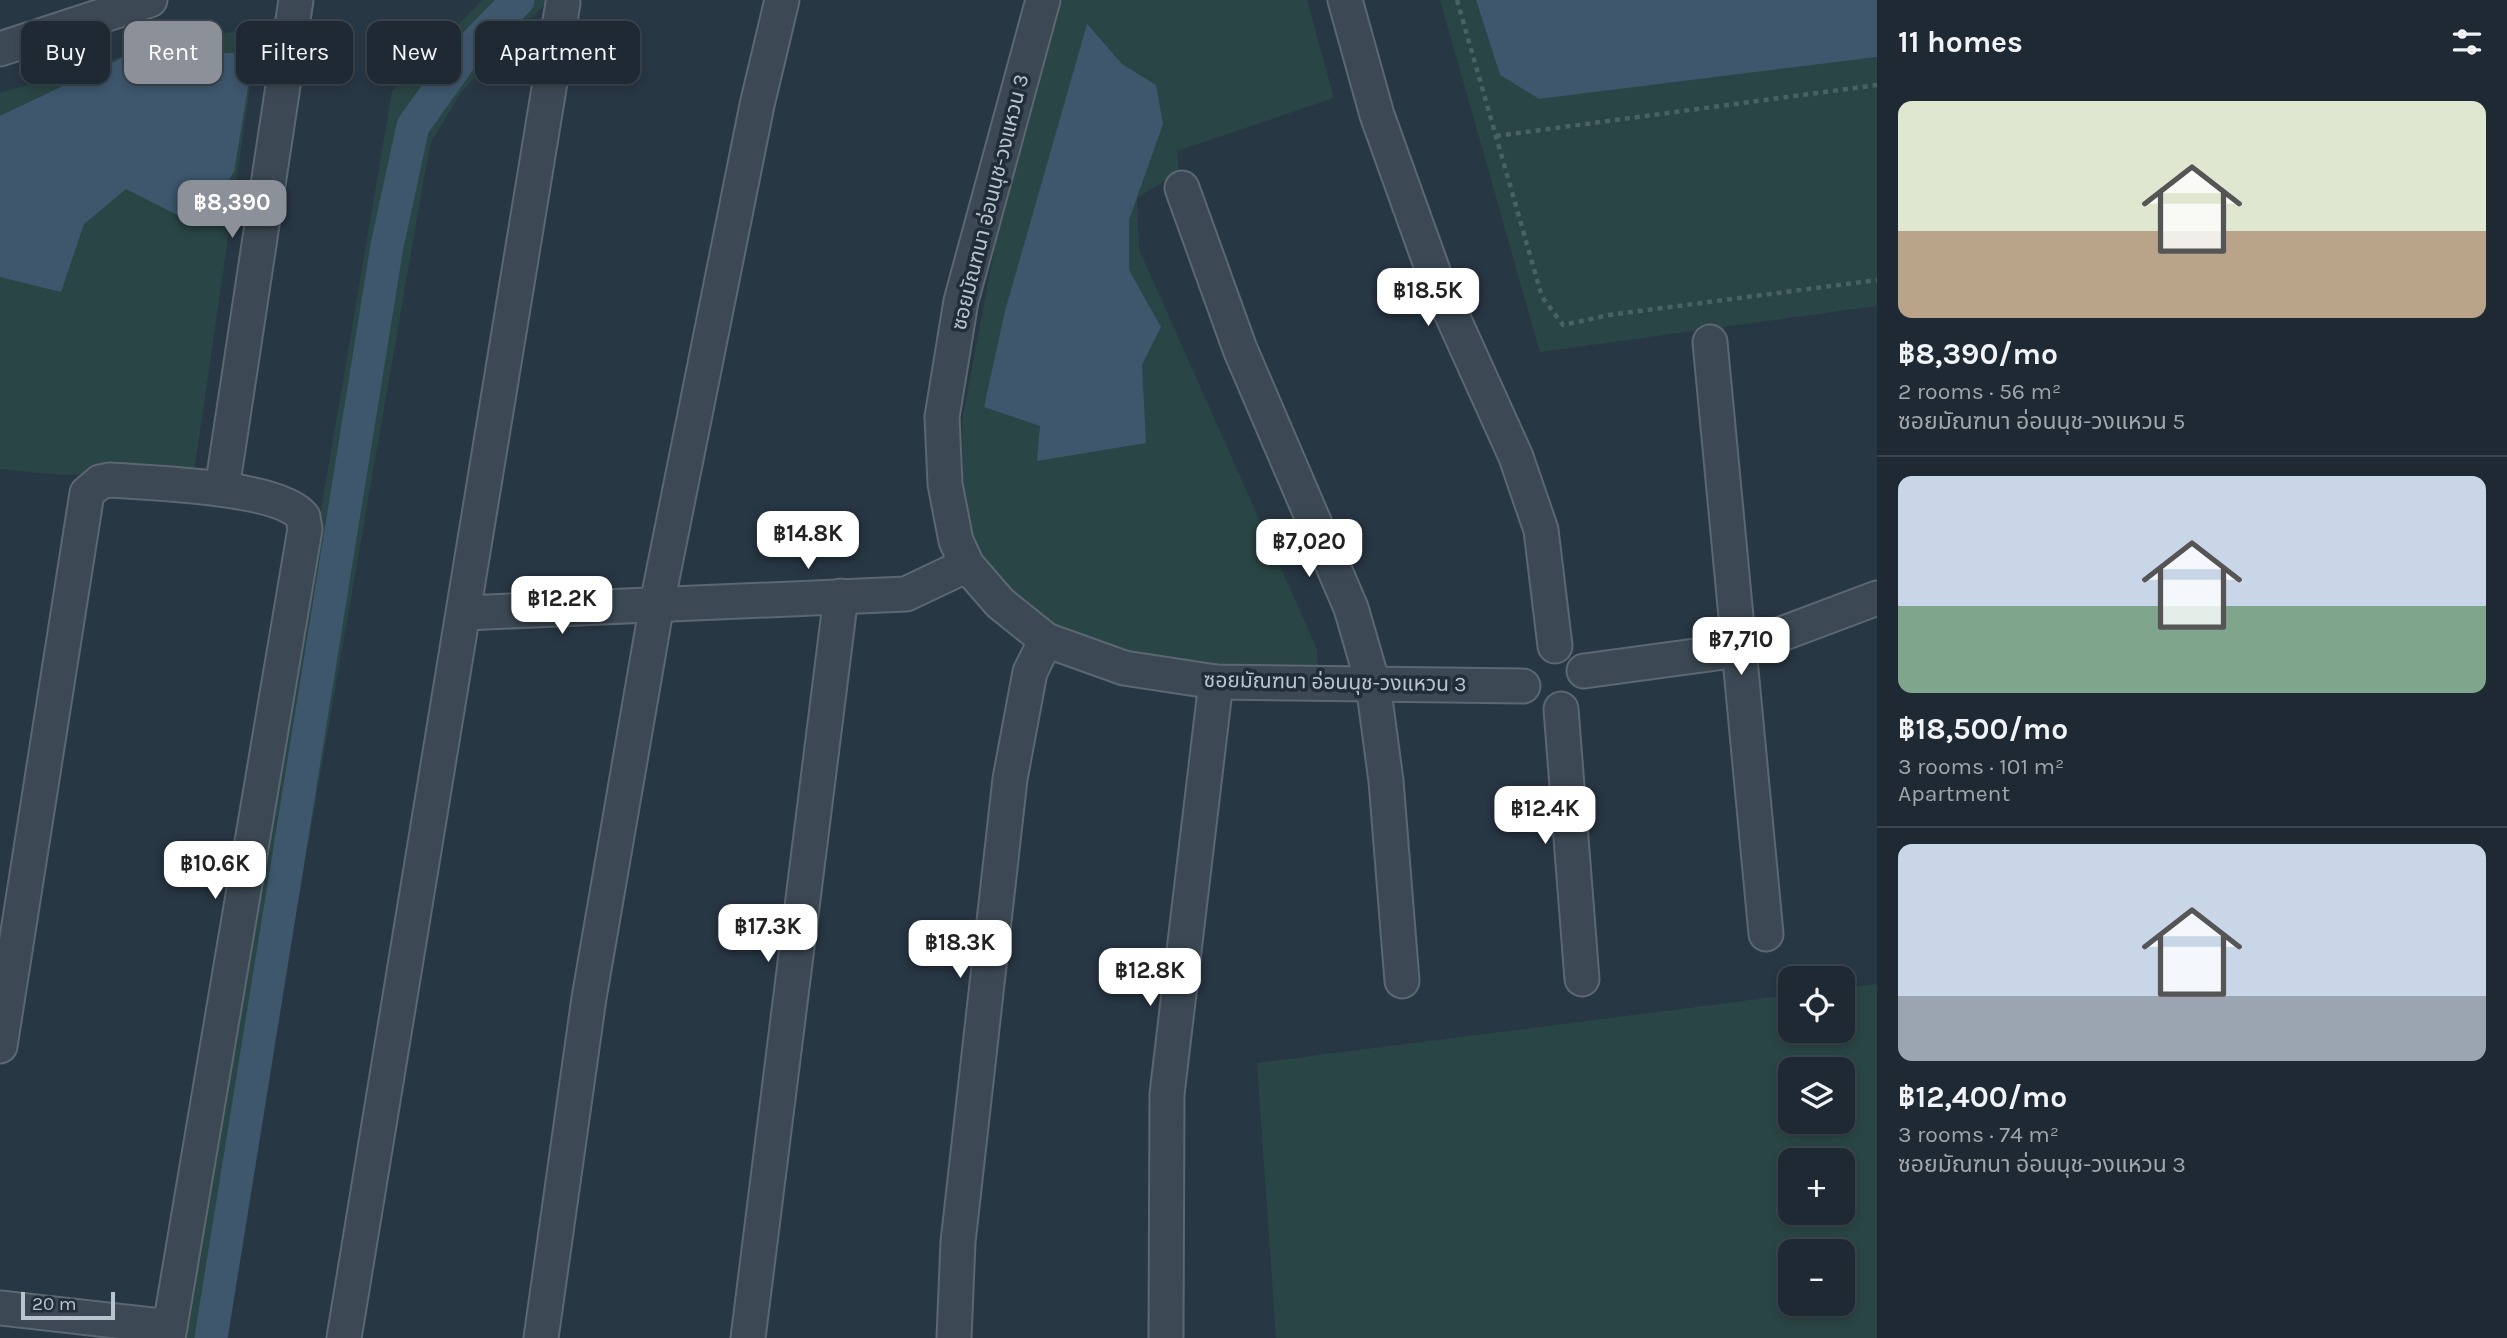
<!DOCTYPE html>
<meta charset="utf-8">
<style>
body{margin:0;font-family:Karla,"Noto Sans Thai",sans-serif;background:#2b353f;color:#f1f3f6;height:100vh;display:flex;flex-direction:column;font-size:26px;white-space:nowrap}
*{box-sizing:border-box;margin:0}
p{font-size:23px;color:#a1a6ac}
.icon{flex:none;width:38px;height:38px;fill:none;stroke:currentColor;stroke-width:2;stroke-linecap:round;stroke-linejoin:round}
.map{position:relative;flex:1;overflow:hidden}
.sheet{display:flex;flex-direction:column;background:#1e2933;width:630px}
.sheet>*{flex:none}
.guide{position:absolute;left:21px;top:21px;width:665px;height:63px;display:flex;gap:14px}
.buttons{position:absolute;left:1778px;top:966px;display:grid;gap:14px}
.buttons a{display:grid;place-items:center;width:77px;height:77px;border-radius:14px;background:#1e2933;box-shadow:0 4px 10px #0003,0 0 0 2px #3c454e;font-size:35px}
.scale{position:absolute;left:21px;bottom:18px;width:94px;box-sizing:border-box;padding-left:7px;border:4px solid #bac4cd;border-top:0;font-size:19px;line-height:24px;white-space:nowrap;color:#bac4cd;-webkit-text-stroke:5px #212e39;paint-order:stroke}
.price{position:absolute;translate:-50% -60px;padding:0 16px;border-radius:14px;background:#fff;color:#222;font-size:23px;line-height:46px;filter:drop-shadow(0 2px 4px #0008)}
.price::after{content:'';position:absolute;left:50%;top:42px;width:21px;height:16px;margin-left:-10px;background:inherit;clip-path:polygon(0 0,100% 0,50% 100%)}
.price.on{background:#8c9099;color:#fff}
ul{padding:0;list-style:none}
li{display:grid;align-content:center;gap:14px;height:371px;padding:0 21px}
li+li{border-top:2px solid #3c454e}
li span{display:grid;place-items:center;height:217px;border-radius:14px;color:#555}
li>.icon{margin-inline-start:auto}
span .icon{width:126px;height:126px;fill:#fffc;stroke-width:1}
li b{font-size:30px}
h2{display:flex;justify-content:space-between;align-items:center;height:84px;padding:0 21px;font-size:30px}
.tag{padding:0 24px;border-radius:14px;background:#1e2933;box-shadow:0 4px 10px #0003,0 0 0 2px #3c454e;font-size:24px;line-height:63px}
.tag.on{background:#8c9099;color:#fff}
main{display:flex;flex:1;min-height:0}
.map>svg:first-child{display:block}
</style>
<main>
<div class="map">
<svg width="1877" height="1338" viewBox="0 0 1877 1338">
<rect width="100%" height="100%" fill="#283744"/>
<g fill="#2a4545" fill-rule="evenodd">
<path d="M483,0H549L462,91L430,144L236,1259L227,1338H181L392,91Z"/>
<path d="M1062,0H1307L1334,98L1177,151L1179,172L1137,198L1139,249L1317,649L1319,693L1055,660L985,606L964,524L962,420L1009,173Z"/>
<path d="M1440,0H1476L1500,75L1539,99L1877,57V306L1540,352Z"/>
<path d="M246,30L256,46L194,472L59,475L0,469V93L182,39Z"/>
<path d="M1877,984V1338H1276L1257,1063L1790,995V1031H1843V988ZM1790,1069H1843V1122H1790ZM1843,1160V1213H1790V1160ZM1843,1251V1304H1790V1251Z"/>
</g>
<g fill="#3e576d">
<path d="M1476,0H1877V57L1539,99L1500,75Z"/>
<path d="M1087,24L1122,64L1156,85L1163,124L1129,220V270L1161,327L1142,365L1146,443L1037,461L1040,426L984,407L1005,311Z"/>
<path d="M254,52L234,172L199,226L126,189L84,224L61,292L0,277V116L124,57Z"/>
</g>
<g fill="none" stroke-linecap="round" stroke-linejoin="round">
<path stroke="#3e576d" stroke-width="33" d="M211,1338L387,246L413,126L462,57L518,0"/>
<defs>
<g id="street">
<path d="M1043,0L961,301L942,417L945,484L956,541L967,565L1000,603L1046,640L1124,668L1216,682L1523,686"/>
<path d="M1345,0L1377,115L1437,282L1516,457L1541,530L1555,646"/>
<path d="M0,49L150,0"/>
<path d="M1182,188L1240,349L1351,608L1373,684L1386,781L1402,981"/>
<path d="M1710,342L1766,934"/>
<path d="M222,489L296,0"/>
<path d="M464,613L906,594L967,565"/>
<path d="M1584,671L1739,650L1877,598"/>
<path d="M1561,709L1582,979"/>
<path d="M0,1046L87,493L100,482L110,480C150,483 279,486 303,517L305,529L168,1338"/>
<path d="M0,1308L170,1327"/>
<path d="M344,1338L563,3"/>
<path d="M541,1338L589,998L657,604L757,105L782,0"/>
<path d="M748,1338L841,596"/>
<path d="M954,1338L958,1242L1010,779L1030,672L1046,640"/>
<path d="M1166,1338L1167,1094L1216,682"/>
</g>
</defs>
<use href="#street" stroke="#5b6771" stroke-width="37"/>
<g stroke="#4a6262" stroke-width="4.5" stroke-dasharray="5 5" stroke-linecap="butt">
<path d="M1457,0L1542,297L1563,325L1609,315L1877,280"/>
<path d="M1496,136L1877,85"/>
</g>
<use href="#street" stroke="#3c4954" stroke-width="33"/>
</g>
<g text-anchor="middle" stroke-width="7" stroke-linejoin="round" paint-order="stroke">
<g font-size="21" fill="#bac4cd" stroke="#212e39">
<text transform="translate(990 202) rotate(-76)" y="7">ซอยมัณฑนา อ่อนนุช-วงแหวน 3</text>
<text transform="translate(1335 682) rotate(1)" y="7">ซอยมัณฑนา อ่อนนุช-วงแหวน 3</text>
</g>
</g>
</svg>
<div class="buttons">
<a><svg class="icon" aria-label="locate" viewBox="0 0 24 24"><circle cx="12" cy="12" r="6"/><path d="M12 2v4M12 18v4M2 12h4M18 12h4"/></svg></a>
<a><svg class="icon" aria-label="layers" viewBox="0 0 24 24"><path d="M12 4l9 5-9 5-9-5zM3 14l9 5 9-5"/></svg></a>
<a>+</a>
<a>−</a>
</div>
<div class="scale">20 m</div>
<b class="price on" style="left:232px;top:240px">฿8,390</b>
<b class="price" style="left:1428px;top:328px">฿18.5K</b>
<b class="price" style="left:808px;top:571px">฿14.8K</b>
<b class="price" style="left:1309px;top:579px">฿7,020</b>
<b class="price" style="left:562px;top:636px">฿12.2K</b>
<b class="price" style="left:1741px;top:677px">฿7,710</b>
<b class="price" style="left:1545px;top:846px">฿12.4K</b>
<b class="price" style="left:215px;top:901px">฿10.6K</b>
<b class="price" style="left:768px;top:964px">฿17.3K</b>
<b class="price" style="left:960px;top:980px">฿18.3K</b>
<b class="price" style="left:1150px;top:1008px">฿12.8K</b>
<div class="guide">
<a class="tag">Buy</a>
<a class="tag on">Rent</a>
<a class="tag">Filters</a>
<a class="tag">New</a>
<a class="tag">Apartment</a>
</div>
</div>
<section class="sheet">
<h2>11 homes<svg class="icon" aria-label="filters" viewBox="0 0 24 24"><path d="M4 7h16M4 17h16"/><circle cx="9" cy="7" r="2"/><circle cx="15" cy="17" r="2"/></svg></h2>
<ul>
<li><span style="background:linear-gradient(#dfe7d0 60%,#b9a48a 0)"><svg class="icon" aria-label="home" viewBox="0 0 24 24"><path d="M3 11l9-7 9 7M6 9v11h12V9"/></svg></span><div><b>฿8,390/mo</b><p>2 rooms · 56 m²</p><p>ซอยมัณฑนา อ่อนนุช-วงแหวน 5</p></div></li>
<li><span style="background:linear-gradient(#c9d6e8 60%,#7fa58c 0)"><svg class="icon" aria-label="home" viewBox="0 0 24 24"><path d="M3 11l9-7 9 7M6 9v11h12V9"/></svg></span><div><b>฿18,500/mo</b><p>3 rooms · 101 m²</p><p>Apartment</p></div></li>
<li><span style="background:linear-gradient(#c9d6e8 70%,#9aa5b1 0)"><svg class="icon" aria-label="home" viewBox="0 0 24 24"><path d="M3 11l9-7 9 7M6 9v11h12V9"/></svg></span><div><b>฿12,400/mo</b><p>3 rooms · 74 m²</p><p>ซอยมัณฑนา อ่อนนุช-วงแหวน 3</p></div></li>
</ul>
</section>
</main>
